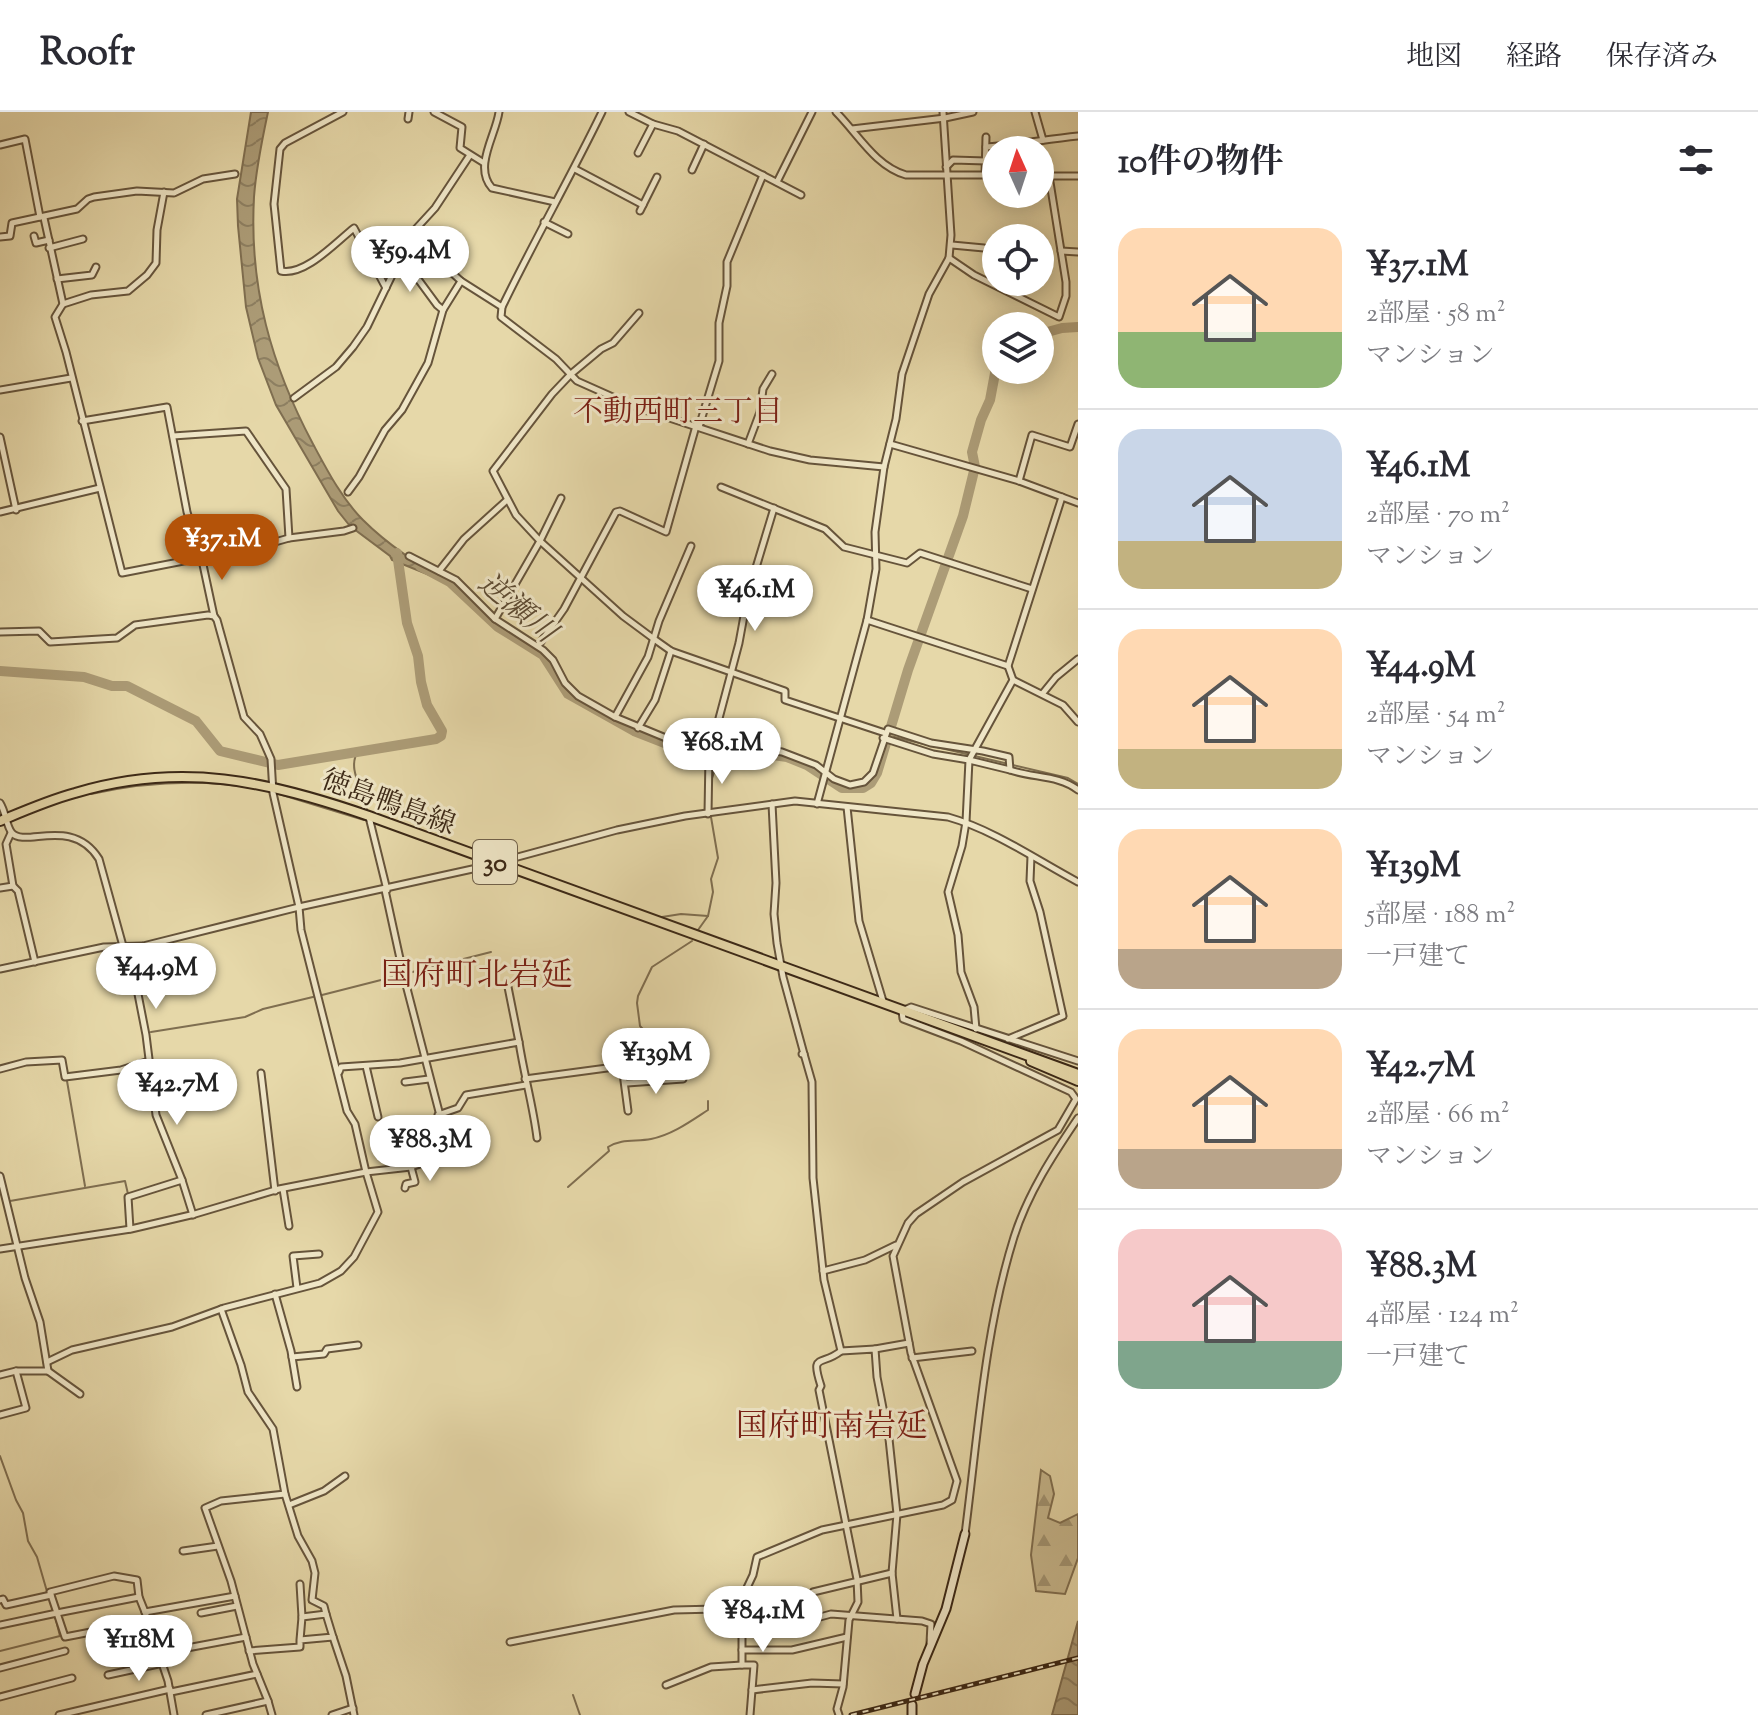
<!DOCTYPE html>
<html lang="ja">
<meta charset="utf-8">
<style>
body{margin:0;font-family:"Sorts Mill Goudy","Noto Serif JP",serif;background:#f7f7f7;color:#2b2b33;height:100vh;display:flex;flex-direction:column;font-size:30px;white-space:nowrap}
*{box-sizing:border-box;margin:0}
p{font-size:26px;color:#7c7c81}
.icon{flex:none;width:44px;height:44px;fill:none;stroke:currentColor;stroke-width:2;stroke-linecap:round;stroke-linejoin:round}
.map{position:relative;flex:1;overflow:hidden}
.panel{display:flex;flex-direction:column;background:#fff;width:680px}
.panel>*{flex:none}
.needle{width:52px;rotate:357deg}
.tools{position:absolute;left:982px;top:24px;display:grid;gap:16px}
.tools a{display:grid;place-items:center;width:72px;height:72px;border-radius:50%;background:#fff;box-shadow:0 4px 20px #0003;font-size:40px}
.price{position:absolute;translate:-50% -68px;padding:0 18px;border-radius:28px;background:#fff;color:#222;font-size:26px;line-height:52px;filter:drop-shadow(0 2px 4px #0008)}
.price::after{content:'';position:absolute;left:50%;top:48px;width:24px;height:18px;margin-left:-12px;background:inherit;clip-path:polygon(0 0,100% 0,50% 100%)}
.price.selected{background:#b45309;color:#fff}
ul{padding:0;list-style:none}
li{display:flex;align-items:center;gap:24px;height:200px;padding:0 40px}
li+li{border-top:2px solid #e1e1e2}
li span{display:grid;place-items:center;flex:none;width:224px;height:160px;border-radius:24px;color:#555}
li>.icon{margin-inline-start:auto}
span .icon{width:96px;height:96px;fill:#fffc;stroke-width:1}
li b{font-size:34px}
h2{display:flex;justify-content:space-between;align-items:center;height:96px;padding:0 40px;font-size:34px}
header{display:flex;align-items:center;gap:48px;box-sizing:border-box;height:112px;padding:0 40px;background:#fff;border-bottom:2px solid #e1e1e2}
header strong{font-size:38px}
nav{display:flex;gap:44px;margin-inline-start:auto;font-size:28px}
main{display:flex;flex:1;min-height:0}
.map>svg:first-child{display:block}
</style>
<header>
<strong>Roofr</strong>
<nav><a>地図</a><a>経路</a><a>保存済み</a></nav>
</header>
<main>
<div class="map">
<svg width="1078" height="1603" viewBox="0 0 1078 1603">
<defs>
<pattern id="forest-firs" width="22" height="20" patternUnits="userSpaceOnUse" patternTransform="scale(2)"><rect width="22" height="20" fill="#c9ba90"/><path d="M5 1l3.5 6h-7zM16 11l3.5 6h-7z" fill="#a49775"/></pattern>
<pattern id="water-waves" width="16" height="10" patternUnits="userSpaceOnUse" patternTransform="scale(2)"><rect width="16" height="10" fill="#ac9c77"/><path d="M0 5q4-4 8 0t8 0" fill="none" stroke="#8d7f61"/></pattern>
</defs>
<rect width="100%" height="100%" fill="#e6d8a9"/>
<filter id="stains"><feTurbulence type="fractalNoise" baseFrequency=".0025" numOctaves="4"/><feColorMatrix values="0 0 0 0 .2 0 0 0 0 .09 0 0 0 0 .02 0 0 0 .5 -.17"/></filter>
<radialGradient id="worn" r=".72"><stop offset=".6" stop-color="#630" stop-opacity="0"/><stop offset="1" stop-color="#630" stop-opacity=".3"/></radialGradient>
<path fill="url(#forest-firs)" stroke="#827153" stroke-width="2" d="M1041,1358L1050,1364L1054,1382L1048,1406L1060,1411L1078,1402V1446L1065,1482L1036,1479L1031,1443Z"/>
<g fill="url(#water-waves)" stroke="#7f6e50" stroke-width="2">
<path d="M251,0H268C262,28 256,56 254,85C249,175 271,253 313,332C327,358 342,387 363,408C388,433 418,452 447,470L392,448L390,444L350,414L338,399L276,293L258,246L246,195L238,114L237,87Z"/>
<path d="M1078,1509V1603H1052Z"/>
</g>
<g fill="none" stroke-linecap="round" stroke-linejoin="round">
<g stroke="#7f6e50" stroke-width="2">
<path d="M890,624L1068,666L1078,672"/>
<path d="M358,639C346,658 365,679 367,699"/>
<path d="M711,669L721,641"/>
<path d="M91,682C150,669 208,666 268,679"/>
<path d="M279,682L364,708"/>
<path d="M711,684V695"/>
<path d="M662,805L681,802L708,804"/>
<path d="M698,818L708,804L713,780L711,767L718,746L711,705"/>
<path d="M322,883L491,840"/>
<path d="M151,920L245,905L263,897L317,884"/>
<path d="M688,963L679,949L661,937L640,914L637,891L638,884L652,855L692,829"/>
<path d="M67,969L85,1074"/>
<path d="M568,1075L609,1039L608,1035C622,1026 636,1030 651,1027C672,1023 691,1009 708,998V989"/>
<path d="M10,1089L125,1069L128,1082"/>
<path d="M0,1344L16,1388L23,1401L28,1429L37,1445L48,1483"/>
<path d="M0,1539L60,1524L53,1496"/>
<path d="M573,1583L580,1603"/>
</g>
<g stroke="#ac9c77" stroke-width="10">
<path d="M1040,222L1062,216L1078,215"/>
<path d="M420,454L450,470L498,515L543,543L568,582L634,619L680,637L698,640L739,638L787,645L807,653L842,676H863L871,671L877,661L908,558L963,404L975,355L972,340L981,308L990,288L996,256"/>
<path d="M0,559L84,565L112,574H127L196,609L220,639L278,653L436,627L441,624L442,619L427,593L421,570L418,544L407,511L397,441"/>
</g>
<defs>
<g id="street">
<path d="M343,0L285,31L280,37L274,92L281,159C305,164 335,131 354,116L386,176"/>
<path d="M434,0L462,15L460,36L484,51"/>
<path d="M499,0C496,23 473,55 492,76L555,90"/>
<path d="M602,0C570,66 534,129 502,195L501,205L556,247L577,269L633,294L770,339L810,348L884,355"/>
<path d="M629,0L653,12L678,19L801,83"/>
<path d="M836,0C858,22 875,54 906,63H996"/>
<path d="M1035,0L1043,28"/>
<path d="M408,7L409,0"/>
<path d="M852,17L945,6L973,0"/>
<path d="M0,33L25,27L40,105"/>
<path d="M986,35C1017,33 1047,27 1078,24"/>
<path d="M638,41L653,12"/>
<path d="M946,55L953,48L986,49"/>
<path d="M575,57L643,93"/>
<path d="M692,58L704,32"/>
<path d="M985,63L986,25"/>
<path d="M1040,64H1078"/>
<path d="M777,70L812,0"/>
<path d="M640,99L657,65"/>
<path d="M44,106L63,192L55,205L66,240L122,461L261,434L289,426L344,419L353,416"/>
<path d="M544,110L568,122"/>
<path d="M34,124L36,131L49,128"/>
<path d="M0,125L10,124L12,111L77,97L88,87L94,85L137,79L174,81L203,67L235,62"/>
<path d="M952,133L984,136"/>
<path d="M49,136L83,127"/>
<path d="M1061,139L1078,140"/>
<path d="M401,144L437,193L443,198"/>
<path d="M949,146L974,163L1059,205L1066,184V170L1049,64"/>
<path d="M440,150L461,169L502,195"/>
<path d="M57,167L92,163L96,155"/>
<path d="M416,167L425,153"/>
<path d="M63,192L91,183L128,179L147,163L156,151L157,118L164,80"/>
<path d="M639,201L613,231L601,237L571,262L552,282L493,359L516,403L540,429L623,504L654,527L671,539L785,579V588L885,621"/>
<path d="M0,278L71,266"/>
<path d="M294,286L336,255L353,235L367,215L413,120L435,96L470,43"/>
<path d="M82,309L167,295L187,400L202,448L214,504"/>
<path d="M699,315L719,249V211L727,174V150L763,63"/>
<path d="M173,324L246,319L286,377L289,426"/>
<path d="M0,325L16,398"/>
<path d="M748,332L760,300L763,277L772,262"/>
<path d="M890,332L1019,369L1078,391"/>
<path d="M1019,369L1032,323L1070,335L1078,312"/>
<path d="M721,375L825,417L844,435L907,451L920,441L1032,477"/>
<path d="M348,380L359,365L385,318L402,298L428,251L443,198L461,169"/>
<path d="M0,400L100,376"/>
<path d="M409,444L456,468L495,507L543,538L553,548L565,571L578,584L615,605L678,631L711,637L741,634L782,640L816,653L834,667L850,673L864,670L873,661L888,617L931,631L983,639L1009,645L1010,658C1033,666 1059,663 1078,678"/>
<path d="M439,459L464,427L507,388"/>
<path d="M495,507L540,429L561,386"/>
<path d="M867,508L1008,554"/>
<path d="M0,520L39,519L50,530L117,526L135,513L208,503L214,504L217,508L244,605L260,622L271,647L273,681L299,795L301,818L347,999L355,1012L366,1060L279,1077L195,1102L131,1117L0,1137"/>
<path d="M538,534L564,497L616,400L620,399L666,420L696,314"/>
<path d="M1013,568L1063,593L1078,610"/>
<path d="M1043,581L1056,565L1078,547"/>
<path d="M615,605L648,545L659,509L691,434"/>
<path d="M638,616L655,588L671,539"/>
<path d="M883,626L933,642L969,648L1013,568L1008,554L1062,385"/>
<path d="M0,691C6,700 6,714 12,721C25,736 72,704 99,747L123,834"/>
<path d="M772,692L776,771L774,802L777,831L783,865L804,942H802"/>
<path d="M817,692L867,508L876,457L875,420L884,355L896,307L902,262L929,182L949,146L951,123L943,0"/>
<path d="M847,695L859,809L883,889"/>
<path d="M708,702L709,644L739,531L748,482L774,396"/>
<path d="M369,705L387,778"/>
<path d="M11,721L6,732L13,774"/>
<path d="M0,776L13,774L18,779L35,850"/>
<path d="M129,836L146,923L156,1003L182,1068"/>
<path d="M0,857L104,835L143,834L299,795L477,756L617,718L685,704L795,689L948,705C994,718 1035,747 1078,770"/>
<path d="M508,875L519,930"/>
<path d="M976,917L974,895L961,860L958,823L948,780L962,734L966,710L969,648L1010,658"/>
<path d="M1008,927L1063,904L1040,800L1030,769L1031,744"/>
<path d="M804,942L812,970L813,1066L824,1168L841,1239C821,1255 810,1240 821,1274L819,1278L857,1467L858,1490L849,1508L843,1575L837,1597L839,1603"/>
<path d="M366,954L378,1005"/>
<path d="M0,957L26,950L62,948L65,965L121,958L149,949"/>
<path d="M339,960L341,955L400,951L519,930C524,963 533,993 537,1026"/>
<path d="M261,961L275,1079"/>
<path d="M525,967L622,954L628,999"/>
<path d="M405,970L429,967"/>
<path d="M627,971L683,967"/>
<path d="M438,1003L458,996L466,983L526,973"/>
<path d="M429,1016L442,1014"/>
<path d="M0,1064L25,1166L40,1210L48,1259H16L0,1263"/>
<path d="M405,1076L406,1072L415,1070L411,1055"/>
<path d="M283,1077L289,1114"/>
<path d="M130,1117L128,1085L182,1068L193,1103"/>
<path d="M823,1159L865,1148L896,1133"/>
<path d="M297,1176L293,1144L319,1142"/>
<path d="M275,1182L291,1239L297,1275"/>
<path d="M221,1197L241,1253L248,1280L273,1317L285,1382L298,1424L312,1449L315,1461L312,1488L324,1494L326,1502"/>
<path d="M875,1237L909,1231"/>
<path d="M841,1239L875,1237L877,1265L889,1327L897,1402L892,1461L897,1507"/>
<path d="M292,1245L324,1242L327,1237L358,1233"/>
<path d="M912,1246L972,1239"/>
<path d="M47,1250L72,1238L172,1215L224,1196L320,1171L341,1159L354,1145L378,1100L366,1060L411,1055L450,1042L404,865L385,778"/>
<path d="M48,1259L80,1282"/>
<path d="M0,1303L26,1296L16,1259"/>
<path d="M289,1393L324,1379L345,1364"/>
<path d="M965,1422C978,1323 984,1221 1014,1125C1028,1081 1053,1043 1078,1006"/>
<path d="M183,1439L218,1434"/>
<path d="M300,1472L302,1505"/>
<path d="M813,1480L892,1461"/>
<path d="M742,1483V1553H754L750,1603"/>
<path d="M139,1485L57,1501L65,1525L148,1509"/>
<path d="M0,1488L3,1487L6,1493L51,1483"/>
<path d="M145,1500L168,1569L174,1603"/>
<path d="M201,1501L237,1494"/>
<path d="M742,1502L786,1501L787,1514L831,1502L922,1509L931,1512L930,1531"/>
<path d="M0,1513L57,1501L50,1480L114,1464L137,1468L139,1485L145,1500L235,1484"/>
<path d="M333,1525L346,1564L354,1603"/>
<path d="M510,1530L674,1498L717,1497L744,1482L753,1463L757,1445L822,1418L943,1393L952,1388L957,1369L911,1241L893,1144L908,1111L916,1102L963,1070L1058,1018L1076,987L1071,980L961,929L903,907L902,899L911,895L1078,949"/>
<path d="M742,1538H792L847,1525"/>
<path d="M249,1539L300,1535V1528L333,1525L326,1502L302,1505L300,1528"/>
<path d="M160,1541L246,1525"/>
<path d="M0,1556L65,1539"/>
<path d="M108,1563L163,1551"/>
<path d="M666,1573L711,1555L742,1553"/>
<path d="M752,1578L812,1571L843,1572"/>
<path d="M171,1580L257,1562"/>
<path d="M0,1585L72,1566"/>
<path d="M268,1589L272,1603"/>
<path d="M59,1603L170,1577"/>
<path d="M206,1603L268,1589L253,1552L231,1469L205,1396L221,1389L285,1382"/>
<path d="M332,1603L353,1596"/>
</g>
<g id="secondary">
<path d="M915,1582L923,1552L946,1497L965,1422"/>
<path d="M912,1593V1603"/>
</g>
<g id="primary">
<path d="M0,709C24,699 49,688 75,681C181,649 268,669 369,704L1078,962"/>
<path d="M1031,949L1078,969"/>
</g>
</defs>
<use href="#street" stroke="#66543b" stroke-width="9"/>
<use href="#secondary" stroke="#3b2816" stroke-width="11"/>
<use href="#primary" stroke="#3b2816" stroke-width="12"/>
<use href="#street" stroke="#efe6c7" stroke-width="5"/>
<use href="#secondary" stroke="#efe6c7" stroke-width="7"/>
<use href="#primary" stroke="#e6d8a9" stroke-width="8"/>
<defs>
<path id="rail" d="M851,1603L1078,1546"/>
</defs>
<use href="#rail" stroke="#3b2816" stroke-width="5"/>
<use href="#rail" stroke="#efe6c7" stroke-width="2" stroke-dasharray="6" stroke-linecap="butt"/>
</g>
<g text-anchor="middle" stroke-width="6" stroke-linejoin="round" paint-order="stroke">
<rect fill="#efe6c7" stroke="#71614b" stroke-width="2" x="473" y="728" width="44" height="44" rx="6"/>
<g font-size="26" font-weight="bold" fill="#3b2816">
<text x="495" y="759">30</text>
</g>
<g font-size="28" fill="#3b2816" stroke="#efe6c7">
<text transform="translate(389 689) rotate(20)" y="10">徳島鴨島線</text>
</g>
<g font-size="30" fill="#7a1f14" stroke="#efe6c7">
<text x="678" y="309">不動西町三丁目</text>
</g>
<g font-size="30" font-style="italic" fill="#5d4b33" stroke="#efe6c7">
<text transform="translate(518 495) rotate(40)" y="10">逆瀬川</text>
</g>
<g font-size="32" fill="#7a1f14" stroke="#efe6c7">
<text x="477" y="873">国府町北岩延</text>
<text x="832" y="1324">国府町南岩延</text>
</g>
</g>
<rect width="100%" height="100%" filter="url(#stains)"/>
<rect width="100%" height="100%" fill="url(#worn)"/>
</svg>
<div class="tools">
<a><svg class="needle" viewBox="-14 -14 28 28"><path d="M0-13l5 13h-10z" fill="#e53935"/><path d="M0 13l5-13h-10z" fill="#7c7c81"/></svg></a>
<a><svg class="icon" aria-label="locate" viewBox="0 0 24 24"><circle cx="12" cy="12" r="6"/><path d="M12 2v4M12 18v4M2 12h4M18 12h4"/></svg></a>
<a><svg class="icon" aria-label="layers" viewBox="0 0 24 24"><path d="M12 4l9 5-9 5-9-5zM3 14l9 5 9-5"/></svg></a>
</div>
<b class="price" style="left:410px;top:182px">¥59.4M</b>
<b class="price selected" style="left:222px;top:470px">¥37.1M</b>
<b class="price" style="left:755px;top:521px">¥46.1M</b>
<b class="price" style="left:722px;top:674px">¥68.1M</b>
<b class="price" style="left:156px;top:899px">¥44.9M</b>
<b class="price" style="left:656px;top:984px">¥139M</b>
<b class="price" style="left:177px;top:1015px">¥42.7M</b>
<b class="price" style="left:430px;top:1071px">¥88.3M</b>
<b class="price" style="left:763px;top:1542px">¥84.1M</b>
<b class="price" style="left:139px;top:1571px">¥118M</b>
</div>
<section class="panel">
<h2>10件の物件<svg class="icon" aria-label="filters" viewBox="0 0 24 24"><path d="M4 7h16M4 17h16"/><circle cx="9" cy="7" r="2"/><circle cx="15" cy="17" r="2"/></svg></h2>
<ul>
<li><span style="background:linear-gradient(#ffd9b3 65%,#8fb573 0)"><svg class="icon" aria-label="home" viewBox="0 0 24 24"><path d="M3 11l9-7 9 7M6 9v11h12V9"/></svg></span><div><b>¥37.1M</b><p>2部屋 · 58 m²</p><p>マンション</p></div></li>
<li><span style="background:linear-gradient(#c9d6e8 70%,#c2b280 0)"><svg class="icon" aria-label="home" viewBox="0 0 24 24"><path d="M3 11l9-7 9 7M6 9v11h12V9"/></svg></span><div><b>¥46.1M</b><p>2部屋 · 70 m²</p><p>マンション</p></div></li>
<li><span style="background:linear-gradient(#ffd9b3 75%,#c2b280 0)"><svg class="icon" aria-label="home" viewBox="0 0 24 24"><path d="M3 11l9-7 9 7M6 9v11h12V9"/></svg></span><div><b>¥44.9M</b><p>2部屋 · 54 m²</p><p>マンション</p></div></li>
<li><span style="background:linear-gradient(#ffd9b3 75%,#b9a48a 0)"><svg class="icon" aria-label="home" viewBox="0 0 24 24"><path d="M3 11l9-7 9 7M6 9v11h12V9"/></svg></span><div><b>¥139M</b><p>5部屋 · 188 m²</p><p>一戸建て</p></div></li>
<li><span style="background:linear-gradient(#ffd9b3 75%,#b9a48a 0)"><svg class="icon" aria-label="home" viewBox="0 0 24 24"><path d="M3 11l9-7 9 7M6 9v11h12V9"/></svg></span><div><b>¥42.7M</b><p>2部屋 · 66 m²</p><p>マンション</p></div></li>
<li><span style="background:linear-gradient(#f6c9c9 70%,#7fa58c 0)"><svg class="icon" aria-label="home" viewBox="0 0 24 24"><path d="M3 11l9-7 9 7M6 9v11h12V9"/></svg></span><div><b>¥88.3M</b><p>4部屋 · 124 m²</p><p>一戸建て</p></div></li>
</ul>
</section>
</main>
